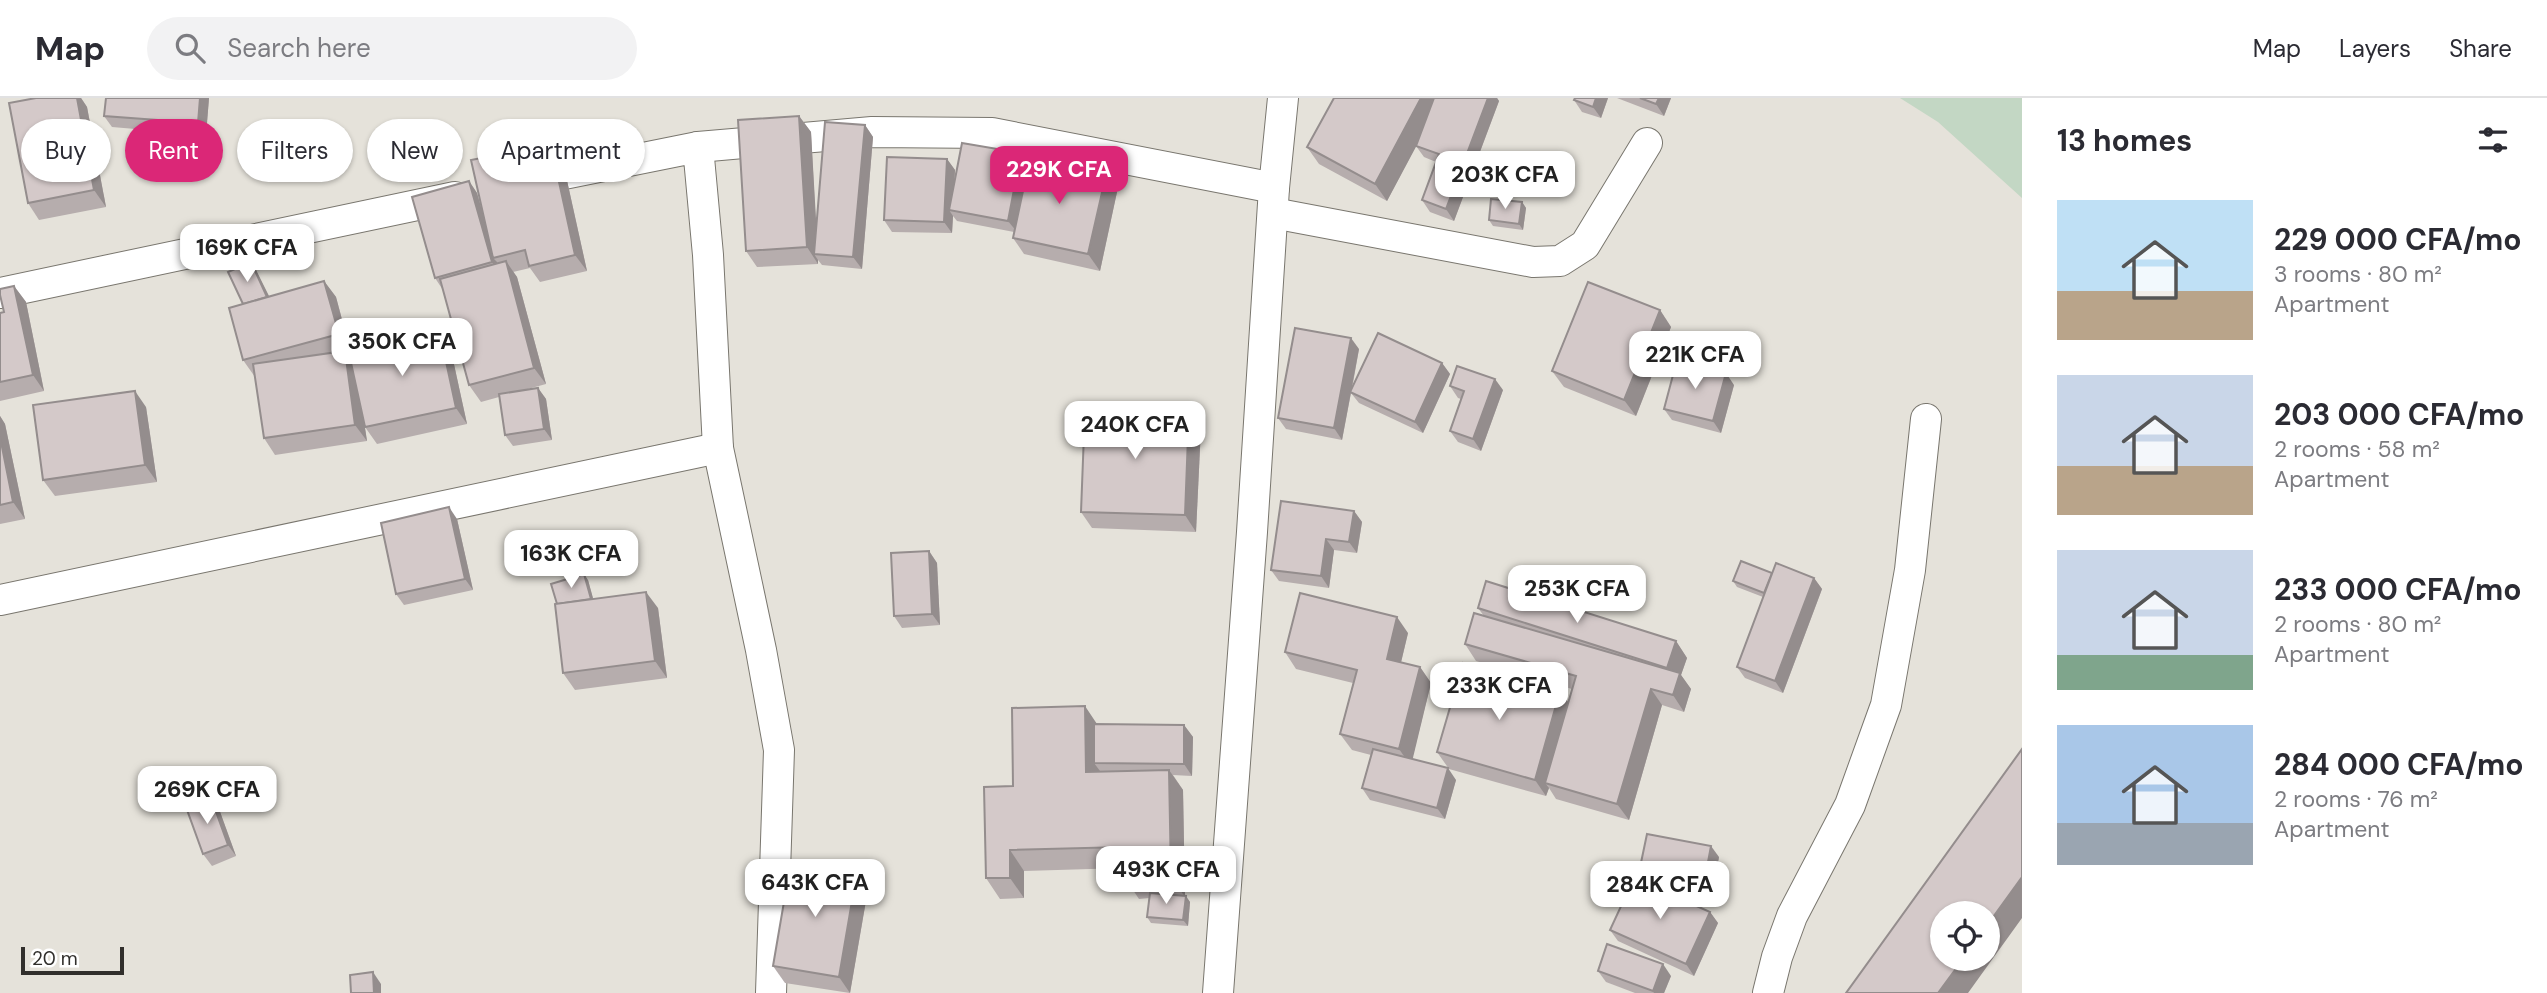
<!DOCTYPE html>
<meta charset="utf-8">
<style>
body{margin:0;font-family:"DM Sans",sans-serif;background:#f2f2f3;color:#2b2b33;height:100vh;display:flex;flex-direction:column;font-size:26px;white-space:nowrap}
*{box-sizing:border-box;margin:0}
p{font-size:23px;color:#7c7c81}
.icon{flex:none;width:38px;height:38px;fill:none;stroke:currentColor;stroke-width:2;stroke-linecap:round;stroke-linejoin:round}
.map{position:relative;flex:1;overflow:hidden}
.drawer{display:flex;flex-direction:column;background:#fff;width:525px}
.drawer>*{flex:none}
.top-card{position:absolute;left:21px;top:21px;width:665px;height:63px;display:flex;gap:14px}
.buttons{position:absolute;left:1930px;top:803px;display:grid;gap:14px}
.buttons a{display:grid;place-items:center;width:70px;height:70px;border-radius:50%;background:#fff;box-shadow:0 2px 5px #0004;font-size:35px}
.scale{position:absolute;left:21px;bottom:18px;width:103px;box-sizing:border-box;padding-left:7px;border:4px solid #312f2c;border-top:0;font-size:19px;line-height:24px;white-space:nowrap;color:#312f2c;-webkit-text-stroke:5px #fff;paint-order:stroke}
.price{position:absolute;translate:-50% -60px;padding:0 16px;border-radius:14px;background:#fff;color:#222;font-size:23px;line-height:46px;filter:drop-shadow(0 2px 4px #0008)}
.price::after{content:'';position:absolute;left:50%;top:42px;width:21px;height:16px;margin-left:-10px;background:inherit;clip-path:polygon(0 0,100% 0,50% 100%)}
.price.on{background:#db2777;color:#fff}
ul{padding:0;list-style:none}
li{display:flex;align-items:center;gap:21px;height:175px;padding:0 35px}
li span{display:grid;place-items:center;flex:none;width:196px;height:140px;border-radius:0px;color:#555}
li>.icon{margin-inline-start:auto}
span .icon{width:84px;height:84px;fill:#fffc;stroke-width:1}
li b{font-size:30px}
h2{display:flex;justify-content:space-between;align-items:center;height:84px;padding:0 35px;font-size:30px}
.pill{padding:0 24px;border-radius:32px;background:#fff;box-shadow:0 2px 5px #0004;font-size:24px;line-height:63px}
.pill.on{background:#db2777;color:#fff}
header{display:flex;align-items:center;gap:42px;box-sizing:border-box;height:98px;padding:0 35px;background:#fff;border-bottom:2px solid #e1e1e2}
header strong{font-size:33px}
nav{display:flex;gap:38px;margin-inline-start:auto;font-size:24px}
.search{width:490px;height:63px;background:#f2f2f3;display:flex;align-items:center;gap:18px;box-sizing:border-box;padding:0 24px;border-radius:38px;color:#7c7c81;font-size:26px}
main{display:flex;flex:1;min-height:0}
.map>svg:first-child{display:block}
</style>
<header>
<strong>Map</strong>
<div class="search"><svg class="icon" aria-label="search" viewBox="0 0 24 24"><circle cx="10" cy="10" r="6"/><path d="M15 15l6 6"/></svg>Search here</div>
<nav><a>Map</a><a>Layers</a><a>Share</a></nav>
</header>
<main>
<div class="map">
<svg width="2022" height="895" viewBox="0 0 2022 895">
<rect width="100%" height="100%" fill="#e5e2da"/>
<path fill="#c3d7c4" d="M1900,0H2022V100L1938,24Z"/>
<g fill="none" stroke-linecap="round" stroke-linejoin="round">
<defs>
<g id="minor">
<path d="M698,49L872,34L992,35L1274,90"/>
<path d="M524,84L698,49L708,157L718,350L761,552L779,652L771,895"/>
<path d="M1273,115L1533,164L1560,163L1585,147L1647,45"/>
<path d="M0,195L455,99"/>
<path d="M0,502L718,350"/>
<path d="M1218,895L1252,434L1274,90L1283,0"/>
<path d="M1768,895L1777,859L1792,818L1850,707L1886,607L1910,472L1926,321"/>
</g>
</defs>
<use href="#minor" stroke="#79766e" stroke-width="32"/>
<use href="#minor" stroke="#fff" stroke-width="30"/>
</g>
<g fill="#b6adad">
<path d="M36,0H81L87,9L106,109L39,122L28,105Z"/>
<path d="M209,0L206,37L112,29L104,18Z"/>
<path d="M1334,0H1497L1499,3L1454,123L1430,114L1422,102L1436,64L1424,59L1416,48L1387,103L1319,66L1307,49Z"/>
<path d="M1608,0L1601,20L1582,14L1574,2Z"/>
<path d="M1617,0H1671L1664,18Z"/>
<path d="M799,18L811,34L816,129L865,27L873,39L862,171L822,167L818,162V166L757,169L746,153Z"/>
<path d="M1021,55L1029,66L1117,94L1100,173L1024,156L1013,140L1014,134L957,123L953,118L952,135L892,134L884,122L947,61L955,72L954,85Z"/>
<path d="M502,56L512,71L566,78L587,173L540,184L530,170L513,174L517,179L546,286L524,292L538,290L546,301L552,342L513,348L505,337L499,299L481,304L469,287L443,192L435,180L469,83L477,95L484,118Z"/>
<path d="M1522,104L1526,110L1523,132L1493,128L1489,122Z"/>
<path d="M286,130L290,136L297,154L257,168L253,163Z"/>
<path d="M251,164L255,170L269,199L324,183L336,199L350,251L439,231L450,248L467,326L377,346L365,329L364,325L367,343L275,357L264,340L255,279L243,262V206Z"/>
<path d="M14,188L26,204L44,293L0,303V215L4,214Z"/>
<path d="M1660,212L1671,229L1636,318L1564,289L1552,273Z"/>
<path d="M1359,251L1352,291L1442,265L1450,276L1423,335L1359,305L1351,295L1342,342L1286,331L1278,320Z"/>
<path d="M1734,287L1721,335L1672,322L1664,311Z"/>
<path d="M1450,288L1503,292L1481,353L1458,344L1450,333L1461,301L1458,300Z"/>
<path d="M146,309L157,384L55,398L43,382Z"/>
<path d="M1189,312L1201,329L1196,434L1092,430L1081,414Z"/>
<path d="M0,318L5,326L25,421L0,426Z"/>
<path d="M1354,413L1362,424L1357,455L1334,452L1329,490L1279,483L1271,472Z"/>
<path d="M457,421L473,492L404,507L396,496Z"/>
<path d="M929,453L937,465L940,527L902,530L894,518Z"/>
<path d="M1772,475L1814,480L1822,491L1783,595L1745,580L1737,569L1763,499L1737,489L1733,483Z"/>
<path d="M588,482L593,501L658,510L667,580L575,592L563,575Z"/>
<path d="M1478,510L1676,543L1687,560L1681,577L1691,591L1684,614L1662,607L1629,722L1556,701L1549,690L1546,698L1449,671L1437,654L1568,604L1572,591L1476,563L1465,546L1484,518Z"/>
<path d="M1408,535L1401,564L1420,569L1431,585L1412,661L1456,682L1445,721L1370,702L1362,690L1371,657L1352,652L1340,636L1353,585L1296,571L1285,554Z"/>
<path d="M1098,626L1184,627L1193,639L1192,678L1173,677L1183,692L1185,798L1190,804L1188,828L1151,825L1147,819L1149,800L1139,801L1125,780L1124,770L1024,773V800L1000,801L986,780L1013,688Z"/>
<path d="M219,711L236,758L212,768L203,756Z"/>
<path d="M1719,759L1711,802L1666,794L1710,814L1718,825L1694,878L1618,843L1610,832L1641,783L1638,779Z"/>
<path d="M857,774L868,791L850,895L785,885L773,868Z"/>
<path d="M1598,873L1671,878L1664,895H1635L1606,884Z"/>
</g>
<g fill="#948d8d">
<path d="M77,0H81L87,9L106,109L94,92Z"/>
<path d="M200,0H209L206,37L198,25Z"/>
<path d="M1421,0H1442L1387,103L1375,86Z"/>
<path d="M1488,0H1497L1499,3L1454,123L1446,111Z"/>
<path d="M1596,0H1608L1601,20L1593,9Z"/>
<path d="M1659,0H1671L1664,18L1656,6Z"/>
<path d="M799,18L811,34L818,156H814L818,162V166L807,149Z"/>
<path d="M865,27L873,39L862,171L853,159Z"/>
<path d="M1021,55L1029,67L1017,134L1008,123Z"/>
<path d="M502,56L513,72H505Z"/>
<path d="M554,61L566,78L587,173L575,157Z"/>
<path d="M947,61L955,72L953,113L949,112L953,118L952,135L944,124Z"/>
<path d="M1106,77L1117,94L1100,173L1088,156Z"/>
<path d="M469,83L477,95L495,159L493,160L497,164L500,176L492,164Z"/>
<path d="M1522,104L1526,110L1523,132L1519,126Z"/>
<path d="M286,130L290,136L297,154L293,148Z"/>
<path d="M506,163L517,179L546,286L534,270Z"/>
<path d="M251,164L255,170L272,204L267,199Z"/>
<path d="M324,183L336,199L350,252L339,236Z"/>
<path d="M14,188L26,204L44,293L33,277Z"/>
<path d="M1660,212L1671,229L1636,318L1624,302Z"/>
<path d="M439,231L450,248L467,326L456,310Z"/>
<path d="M1351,240L1359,251L1342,342L1334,330Z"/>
<path d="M345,253L356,269L367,343L355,327Z"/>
<path d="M1442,265L1450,276L1423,335L1415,324Z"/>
<path d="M1726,275L1734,287L1721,335L1713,323Z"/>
<path d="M1495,281L1503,292L1481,353L1473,341Z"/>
<path d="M538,290L546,301L552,342L544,331Z"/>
<path d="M135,293L146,309L157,384L145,367Z"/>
<path d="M1189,312L1201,329L1196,434L1185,417Z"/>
<path d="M0,318L5,326L25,421L13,404L0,339Z"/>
<path d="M449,409L457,421L473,492L465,481Z"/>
<path d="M1354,413L1362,424L1357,455L1349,444Z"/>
<path d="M1326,441L1334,452L1329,490L1321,478Z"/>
<path d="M929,453L937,465L940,527L932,516Z"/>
<path d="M584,476L588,482L596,511L592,505Z"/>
<path d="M1814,480L1822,491L1783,595L1775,583Z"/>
<path d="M646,494L658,510L667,580L655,563Z"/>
<path d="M1397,519L1408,535L1398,577L1387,561Z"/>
<path d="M1676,543L1687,560L1681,577L1691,591L1684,614L1673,597L1677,584L1667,570Z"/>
<path d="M1420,569L1431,585L1411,668L1399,651Z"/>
<path d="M1651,591L1662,607L1629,722L1617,706Z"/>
<path d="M1560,593L1572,609L1545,685L1549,690L1546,698L1535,682Z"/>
<path d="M1085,608L1099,629L1094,665L1100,673L1086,674Z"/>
<path d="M1184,627L1193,639L1192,678L1184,666Z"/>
<path d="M1448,670L1456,682L1445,721L1437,710Z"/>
<path d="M1169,672L1183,692L1185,799L1171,779Z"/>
<path d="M211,700L219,711L236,758L228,747Z"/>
<path d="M1711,748L1719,759L1711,802L1703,791Z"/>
<path d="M1010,752L1024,773V800L1010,780Z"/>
<path d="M857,774L868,791L850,895L839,879Z"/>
<path d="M2022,779V820L1968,895H1938L1963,861H1988V826Z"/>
<path d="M1186,798L1190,804L1188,828L1183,822Z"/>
<path d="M1710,814L1718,825L1694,878L1686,866Z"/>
<path d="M1663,866L1671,878L1664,895H1654L1653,893Z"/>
<path d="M373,874L381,886V895H374Z"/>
</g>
<g fill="#d4c9c9" stroke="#948d8d" stroke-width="2">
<path d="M36,0H77L94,92L28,105L9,5Z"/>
<path d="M106,0H200L198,25L104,18Z"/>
<path d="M1334,0H1421L1375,86L1307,49Z"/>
<path d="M1434,0H1488L1446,111L1422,102L1439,56L1416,48Z"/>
<path d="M1575,0H1596L1593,9L1574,2Z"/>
<path d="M1640,0H1659L1656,6Z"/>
<path d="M799,18L807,149L746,153L738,22Z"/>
<path d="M825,24L865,27L853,159L814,156Z"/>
<path d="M962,45L1021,55L1008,123L949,112Z"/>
<path d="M502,56L505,72L554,61L575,157L529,168L525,152L493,160L471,62Z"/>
<path d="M887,59L947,61L944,124L884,122Z"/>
<path d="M1030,60L1106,77L1088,156L1013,140Z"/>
<path d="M469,83L492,164L435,180L412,99Z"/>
<path d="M1491,101L1522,104L1519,126L1489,122Z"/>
<path d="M286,130L293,148L253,163L246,145Z"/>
<path d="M506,163L534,270L469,287L440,181Z"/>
<path d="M251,164L267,199L243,206L228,174Z"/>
<path d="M324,183L339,236L243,262L229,210Z"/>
<path d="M1588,184L1660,212L1624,302L1552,273Z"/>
<path d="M14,188L33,277L0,284V215L4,214L0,197V191Z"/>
<path d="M1295,230L1351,240L1334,330L1278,320Z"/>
<path d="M439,231L456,310L365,329L348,251Z"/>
<path d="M1378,235L1442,265L1415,324L1350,294Z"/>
<path d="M345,253L355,327L264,340L253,266Z"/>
<path d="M1677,262L1726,275L1713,323L1664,311Z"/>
<path d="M1457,268L1495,281L1473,341L1450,333L1464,293L1450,288Z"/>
<path d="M538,290L544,331L505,337L499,296Z"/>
<path d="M135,293L145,367L43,382L33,307Z"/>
<path d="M1085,309L1189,312L1185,417L1081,414Z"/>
<path d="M0,339L13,404L0,407Z"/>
<path d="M1281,403L1354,413L1349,444L1326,441L1321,478L1271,472Z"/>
<path d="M449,409L465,481L396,496L381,425Z"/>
<path d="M929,453L932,516L894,518L891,455Z"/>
<path d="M1741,463L1772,475L1764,495L1733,483Z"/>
<path d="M1776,465L1814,480L1775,583L1737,569Z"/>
<path d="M584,476L591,501L557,506L551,486Z"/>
<path d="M1486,483L1676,543L1667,570L1478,510Z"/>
<path d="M646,494L655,563L563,575L555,506Z"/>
<path d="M1300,495L1397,519L1387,561L1420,569L1399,651L1340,636L1357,572L1285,554Z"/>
<path d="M1474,515L1680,575L1673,597L1651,591L1617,706L1545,685L1576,578L1465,546Z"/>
<path d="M1463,565L1560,593L1535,682L1437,654Z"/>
<path d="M1085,608L1086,674L1169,672L1171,779L1125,780L1124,749L1010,752V780H986L984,689L1013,688L1012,610Z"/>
<path d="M1094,626L1184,627V666L1094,665Z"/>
<path d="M1373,651L1448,670L1437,710L1362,690Z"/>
<path d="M2022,651V779L1988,826V816H1942V861H1963L1938,895H1846Z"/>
<path d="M211,700L228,747L203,756L186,709Z"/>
<path d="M1647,736L1711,748L1703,791L1638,779Z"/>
<path d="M791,763L857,774L839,879L773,868Z"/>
<path d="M1634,780L1710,814L1686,866L1610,832Z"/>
<path d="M1150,795L1186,798L1183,822L1147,819Z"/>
<path d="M1607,846L1663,866L1653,893L1598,873Z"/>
<path d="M373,874L374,895H351L350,877Z"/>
</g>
</svg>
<div class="buttons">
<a><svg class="icon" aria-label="locate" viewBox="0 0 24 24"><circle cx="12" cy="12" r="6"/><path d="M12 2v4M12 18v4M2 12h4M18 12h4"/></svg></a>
</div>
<div class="scale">20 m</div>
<b class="price on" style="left:1059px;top:108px">229K CFA</b>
<b class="price" style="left:1505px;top:113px">203K CFA</b>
<b class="price" style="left:247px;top:186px">169K CFA</b>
<b class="price" style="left:402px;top:280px">350K CFA</b>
<b class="price" style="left:1695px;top:293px">221K CFA</b>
<b class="price" style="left:1135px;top:363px">240K CFA</b>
<b class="price" style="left:571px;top:492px">163K CFA</b>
<b class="price" style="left:1577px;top:527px">253K CFA</b>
<b class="price" style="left:1499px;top:624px">233K CFA</b>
<b class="price" style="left:207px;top:728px">269K CFA</b>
<b class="price" style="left:1166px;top:808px">493K CFA</b>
<b class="price" style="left:815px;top:821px">643K CFA</b>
<b class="price" style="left:1660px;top:823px">284K CFA</b>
<div class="top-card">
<a class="pill">Buy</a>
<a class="pill on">Rent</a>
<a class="pill">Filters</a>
<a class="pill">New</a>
<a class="pill">Apartment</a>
</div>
</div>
<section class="drawer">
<h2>13 homes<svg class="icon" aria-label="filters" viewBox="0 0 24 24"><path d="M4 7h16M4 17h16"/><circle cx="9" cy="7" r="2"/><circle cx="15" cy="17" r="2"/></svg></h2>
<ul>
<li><span style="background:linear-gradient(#bfe0f5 65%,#b9a48a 0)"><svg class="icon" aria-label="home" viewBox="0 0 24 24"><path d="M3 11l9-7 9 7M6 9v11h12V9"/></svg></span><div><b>229 000 CFA/mo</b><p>3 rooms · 80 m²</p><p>Apartment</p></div></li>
<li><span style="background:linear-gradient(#c9d6e8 65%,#b9a48a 0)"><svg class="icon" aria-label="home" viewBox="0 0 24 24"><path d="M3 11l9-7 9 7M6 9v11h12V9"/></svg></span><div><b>203 000 CFA/mo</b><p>2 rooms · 58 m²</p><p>Apartment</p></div></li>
<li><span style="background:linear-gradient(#c9d6e8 75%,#7fa58c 0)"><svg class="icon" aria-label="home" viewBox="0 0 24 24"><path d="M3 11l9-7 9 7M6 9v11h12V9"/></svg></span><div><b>233 000 CFA/mo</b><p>2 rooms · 80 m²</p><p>Apartment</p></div></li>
<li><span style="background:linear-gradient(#a9c7e8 70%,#9aa5b1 0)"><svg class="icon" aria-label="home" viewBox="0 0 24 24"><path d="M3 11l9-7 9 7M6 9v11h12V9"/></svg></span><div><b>284 000 CFA/mo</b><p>2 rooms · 76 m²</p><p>Apartment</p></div></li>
</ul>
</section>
</main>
